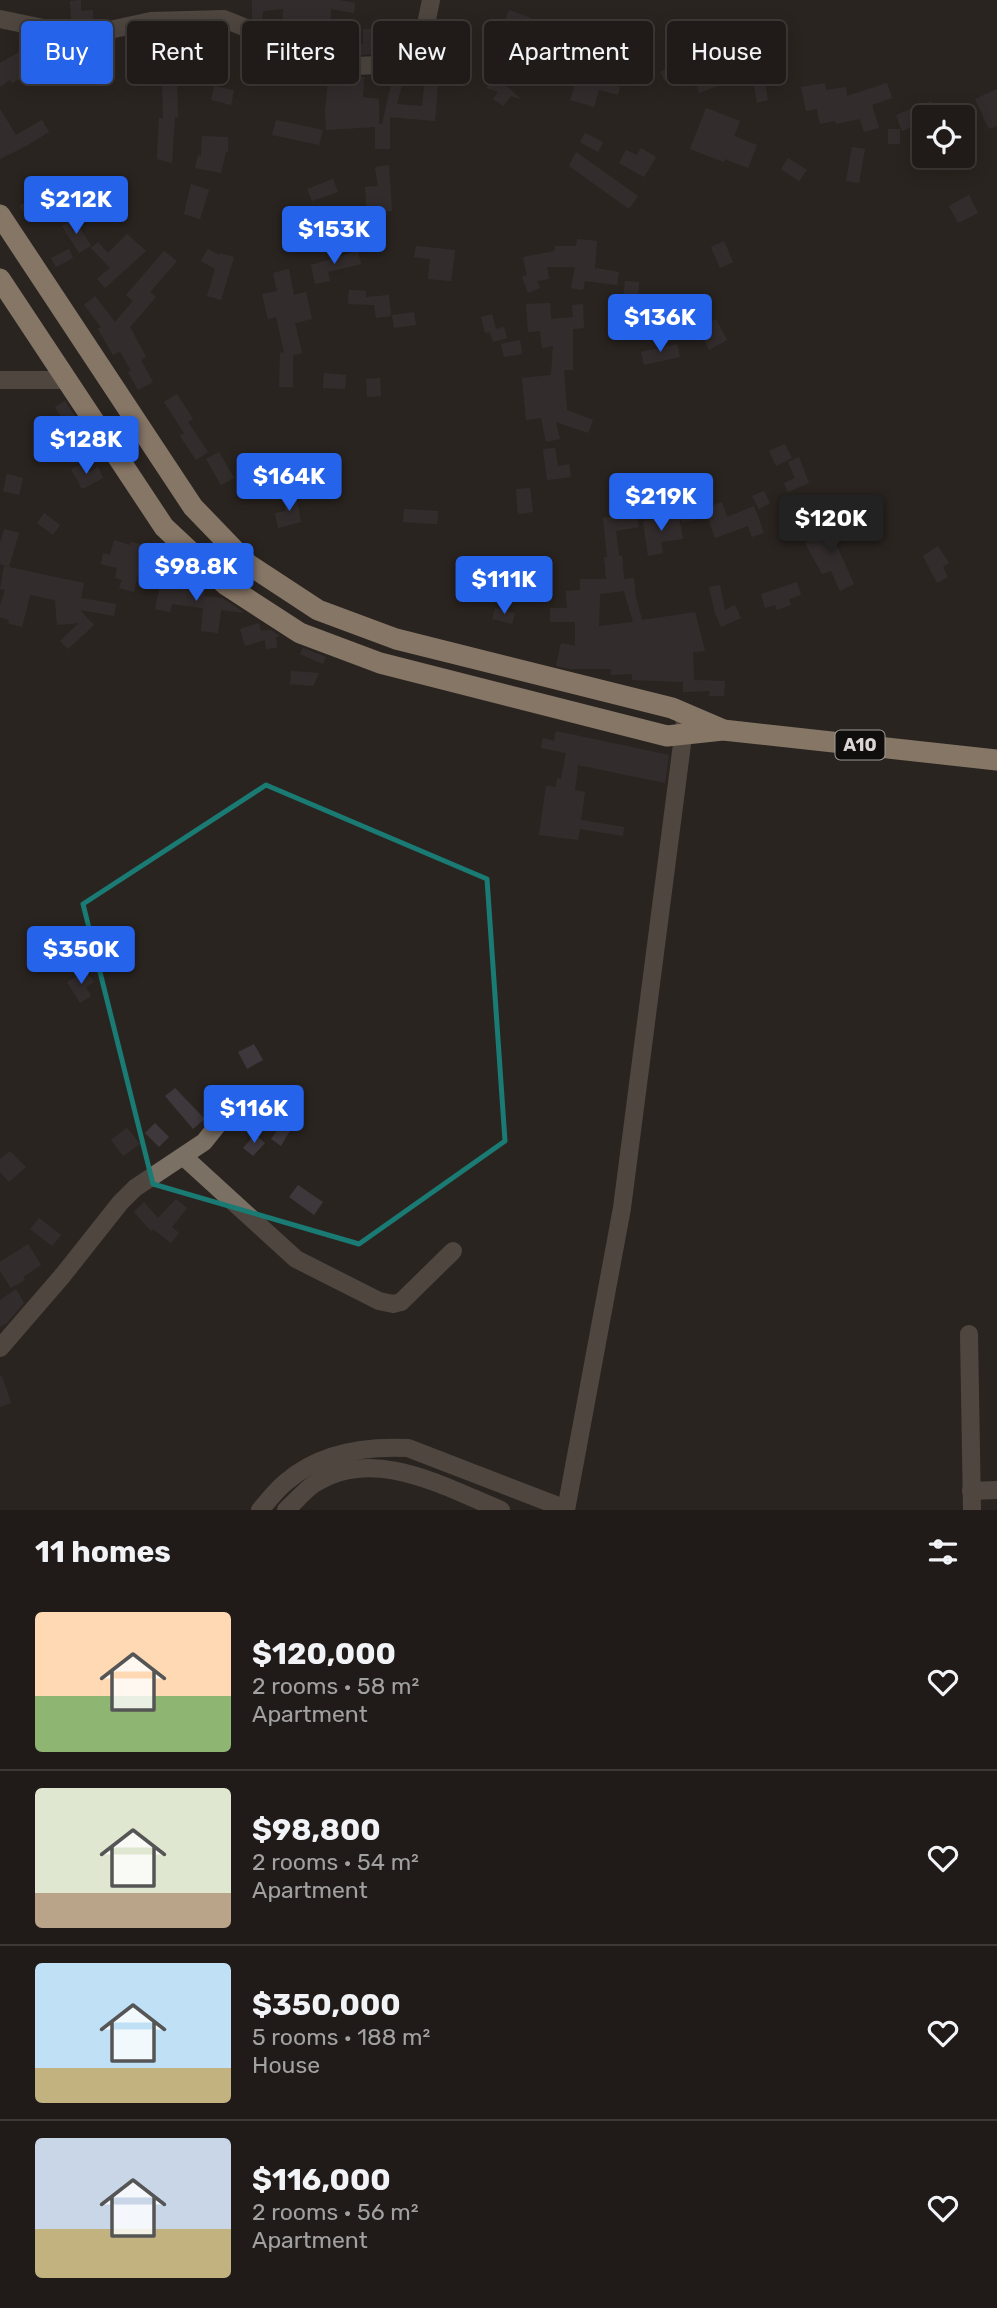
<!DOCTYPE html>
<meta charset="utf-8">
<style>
body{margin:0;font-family:Rubik,sans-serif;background:#2d2825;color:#f1f3f6;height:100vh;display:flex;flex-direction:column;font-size:26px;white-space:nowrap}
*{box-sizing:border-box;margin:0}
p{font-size:23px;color:#a2a1a2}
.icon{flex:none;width:38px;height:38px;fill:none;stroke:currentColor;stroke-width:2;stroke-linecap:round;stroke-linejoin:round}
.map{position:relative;height:1510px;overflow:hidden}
.sheet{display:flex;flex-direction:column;background:#201b18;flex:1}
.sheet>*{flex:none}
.hud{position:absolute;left:21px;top:21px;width:956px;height:63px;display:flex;gap:14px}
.fabs{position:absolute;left:912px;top:105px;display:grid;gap:14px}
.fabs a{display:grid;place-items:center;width:63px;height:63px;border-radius:7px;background:#201b18;box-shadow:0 4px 18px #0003,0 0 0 2px #3d3937;font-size:35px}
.price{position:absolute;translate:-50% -60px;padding:0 16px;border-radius:7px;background:#2563eb;color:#fff;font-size:23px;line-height:46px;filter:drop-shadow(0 2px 4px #0008)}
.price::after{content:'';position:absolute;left:50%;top:42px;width:21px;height:16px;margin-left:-10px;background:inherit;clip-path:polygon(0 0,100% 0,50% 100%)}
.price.current{background:#222;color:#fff}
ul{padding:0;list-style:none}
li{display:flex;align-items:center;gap:21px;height:175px;padding:0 35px}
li+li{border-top:2px solid #3d3937}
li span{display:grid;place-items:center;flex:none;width:196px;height:140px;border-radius:7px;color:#555}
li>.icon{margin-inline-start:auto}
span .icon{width:84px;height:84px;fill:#fffc;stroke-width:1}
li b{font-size:30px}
h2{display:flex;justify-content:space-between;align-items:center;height:84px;padding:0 35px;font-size:30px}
.chip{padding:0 24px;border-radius:7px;background:#201b18;box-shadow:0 4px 18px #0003,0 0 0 2px #3d3937;font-size:24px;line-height:63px}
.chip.current{background:#2563eb;color:#fff}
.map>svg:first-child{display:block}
</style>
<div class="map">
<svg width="997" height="1510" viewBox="0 0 997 1510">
<rect width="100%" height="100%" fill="#2a2420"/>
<g fill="#3e373c" fill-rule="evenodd">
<path d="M81,0V11L93,10V22L82,24L71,22L70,1Z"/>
<path d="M252,0H339L355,3L354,13L331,9L329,44L316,41V36L297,35L282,30L283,9L263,11L262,22L252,18Z"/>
<path d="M509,10L531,18L526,31L504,23Z"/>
<path d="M356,29L359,44H363V29H378V54L359,55L352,52L351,30Z"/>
<path d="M521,31L547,39L542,56L528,51L527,54L514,51Z"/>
<path d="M217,32L229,34L220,80L195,75L199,53L212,55Z"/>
<path d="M696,34L712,63L715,62L721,81V85L699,93L696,82L685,87L678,74L665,81L660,72L693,55L685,40Z"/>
<path d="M175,36V59H152V47H161V37Z"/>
<path d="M21,51L33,72L12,83L10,80L0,87V63Z"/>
<path d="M102,52L105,77L91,79L90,70L68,72L67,55Z"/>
<path d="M329,69L354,77H367L364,78L363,97L379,99V124H382L393,76L405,73L397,104L422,106L426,69H441V86H438L435,121L390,117V149H375V127L326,130L325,111Z"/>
<path d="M493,69L505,73L502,82L521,99L511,96L503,106L493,99L498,92L487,88Z"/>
<path d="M578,74L620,87L618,95L599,90L594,107L570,100Z"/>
<path d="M764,76L768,100L757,103L753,79Z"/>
<path d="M162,78H177L178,117H175L172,163L157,159L159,118H163Z"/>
<path d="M825,83L826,90L846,87L847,96L887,83L892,98L872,105L879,128L864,132L860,119L836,124L835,121L820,124L817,109L806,111L801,87Z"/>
<path d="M214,86L234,90L231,105L211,100Z"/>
<path d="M997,89V126L989,129L975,99Z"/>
<path d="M931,101L937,117H924L914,122L915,126L902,131L896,115Z"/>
<path d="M706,108L740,121L734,136L757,145L748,168L725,159L724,162L690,149Z"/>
<path d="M0,109L16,135L42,120L49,132L26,146L0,159Z"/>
<path d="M276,120L323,130L319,145L272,135Z"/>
<rect x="888" y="129" width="12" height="15"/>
<path d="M585,133L603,142L598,152L580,142Z"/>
<path d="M202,136L228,137V152H226L221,173L195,168L198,155L201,156Z"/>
<path d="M852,147L865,149L859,183L846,181Z"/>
<path d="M641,148L656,157L644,177L619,163L626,150L637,155Z"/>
<path d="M576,152L638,196L629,209L569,166Z"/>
<path d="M788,158L807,170L799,181L781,169Z"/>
<path d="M389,165L392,211L367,213L365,187L378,186L375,167Z"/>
<path d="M333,179L338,192L312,201L307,189Z"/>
<path d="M191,184L209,190L200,219L184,214Z"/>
<path d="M50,187L56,196L25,215L19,206Z"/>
<path d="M969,195L978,213L958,223L949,206Z"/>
<path d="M74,218L91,246L79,253L62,226Z"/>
<path d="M316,221L320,236L307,239L303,224Z"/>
<path d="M127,234L146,251L105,288L97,279L110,268L91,248L98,242L108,253Z"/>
<path d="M577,239L597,241L595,268L619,272L617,285L585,281L583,290L571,288L575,267H547L549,279L537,281L540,288L528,293L522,277L527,275L523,257L555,251V246H576Z"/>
<path d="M724,241L733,262L720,268L711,247Z"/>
<path d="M416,246L455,250L451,281L428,279L430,259L414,257Z"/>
<path d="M69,249L73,258L56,267L51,258Z"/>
<path d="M208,249L219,255L220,253L234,257L221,300L207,296L215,269L201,261Z"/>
<path d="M164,251L177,261L150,292L156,297L130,327L146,357L141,360L153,382L138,390L128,372L131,371L120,351L113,355L98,329L101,327L84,305L95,296L115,322L133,301L126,295Z"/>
<path d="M358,251L361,264L328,272L330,281L315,284L311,265Z"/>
<path d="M289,269L294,295L306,292L312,319L295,323L302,353L293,355V387H279L280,353L284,352L276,317L268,319L262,294L277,291L273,273Z"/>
<path d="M625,281L639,282L638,300L623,297Z"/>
<path d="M349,290L366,291V297L389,295L391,316L376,318L374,305L348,304Z"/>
<path d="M550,303L551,319L573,317L572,305L583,304L584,328L573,329V370H564L567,410L593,420L588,433L556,422L560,439L546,442L541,418L526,420L522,378L551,375L553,346L542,348L540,331L528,332L526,304Z"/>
<path d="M414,312L416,325L394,328L392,315Z"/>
<path d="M492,314L496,329L504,327L507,338L493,342L490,332L485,333L481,317Z"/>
<path d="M716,319L727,340L709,350L704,339L700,341L695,331Z"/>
<path d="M520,340L522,354L504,357L501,344Z"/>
<path d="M677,344L680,357L644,365L641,352Z"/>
<path d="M324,373L346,375L345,389L323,388Z"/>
<path d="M380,378L381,396L367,397L366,379Z"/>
<path d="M177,394L193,419L188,422L208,452L196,460L180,436L184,433L164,402Z"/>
<path d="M65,401L84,430L73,437L55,407Z"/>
<path d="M785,444L792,458L776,466L769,451Z"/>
<path d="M555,448L558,466L569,464L571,477L547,480L543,449Z"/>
<path d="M219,452L234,478L221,485L206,459Z"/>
<path d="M799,457L809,483L788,492L784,483L795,478L788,462Z"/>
<path d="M85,463L89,472L98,467L103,478L82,489L71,469Z"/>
<path d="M7,474L23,478L19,495L3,491Z"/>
<path d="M530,488L533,512L518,514L516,489Z"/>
<path d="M764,491L770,503L759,509L752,496Z"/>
<path d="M296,495L301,522L278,528L275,513L286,511L283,498Z"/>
<path d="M722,502L727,517L754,506L764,533L752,537L748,526L715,538L705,508Z"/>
<path d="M701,507L704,517L682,523L679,513Z"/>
<path d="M404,509L438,511L437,524L403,522Z"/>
<path d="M44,513L60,525L53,535L37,523Z"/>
<path d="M637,513L639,527L616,531L619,556L622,555L624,579L634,578L636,598L642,620L695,612L705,651L693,652L694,680L725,681L724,696H709L710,691L683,692V682L632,680V674L611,675V669H570L556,666L561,643L575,646V622H550V608H567L566,591L580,590V579H606L604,557H607L603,518ZM624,591L633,622L599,626L600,594Z"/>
<path d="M679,516L683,539L661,542L663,553L648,556L643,521Z"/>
<path d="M839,521L848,537L836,544L854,584L840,591L831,571L822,574L805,543L828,530L827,527Z"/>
<path d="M4,529L19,533L9,567L0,564V543Z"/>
<path d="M114,540L130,545V542L145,545L134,592L119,588L122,580L115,578L117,568L101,564L103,553L110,555Z"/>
<path d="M938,546L949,563L943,567L948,577L937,583L923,556Z"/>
<path d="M4,566L84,583L81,598L116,604L114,616L80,610L94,625L68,649L60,641L79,623L57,625L55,600L30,595L22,627L8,623L9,620L0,617V605L5,590L0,589Z"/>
<path d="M524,566L526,582L543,585L541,597L525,595V601L515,602V587H510V582L479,584L477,570Z"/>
<path d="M192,571L205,584L204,596L222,598L245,613L221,610L218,633L201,631L203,608L172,604L170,612L155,609L160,586L190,590Z"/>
<path d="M797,582L801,595L789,599L791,605L777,610L775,605L765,608L761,594Z"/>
<path d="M720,585L725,610L735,605L741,618L721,627L715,613L709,587Z"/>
<path d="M495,608L515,613L512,624L492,619Z"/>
<path d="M259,623L261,631L271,630L280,636L276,637L277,648L266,649L265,640L245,646L240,629Z"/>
<path d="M303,648L326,657L323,664L300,654Z"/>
<path d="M291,671L319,673L313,686L290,684Z"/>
<path d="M556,731L669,755L665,783L578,765L575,790L585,792L581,820L624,827L623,836L580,829L578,840L539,835L546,786L556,787L557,778L561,779L566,753L541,748L543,738L554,741Z"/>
<path d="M86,971L94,982L86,987L91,996L80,1003L67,982Z"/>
<path d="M254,1044L263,1060L247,1069L238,1052Z"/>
<path d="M175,1088L205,1119L193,1129L165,1096Z"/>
<path d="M287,1098L303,1109L281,1146L271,1139L279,1128L254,1111L260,1102L277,1113Z"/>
<path d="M155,1123L169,1137L159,1147L145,1133Z"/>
<path d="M127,1128L140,1144L123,1156L111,1140Z"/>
<path d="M255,1134L265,1143L253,1156L243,1148Z"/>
<path d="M10,1151L26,1167L9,1182L0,1172V1159Z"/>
<path d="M298,1185L323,1202L314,1215L289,1197Z"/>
<path d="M176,1199L187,1208L172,1227L179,1233L171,1243L153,1229L151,1231L134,1212L144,1202L158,1218Z"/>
<path d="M39,1218L61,1235L52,1246L30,1229Z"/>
<path d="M28,1244L41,1265L23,1277L25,1280L11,1288L0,1271V1262Z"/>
<path d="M16,1289L24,1303L7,1323L0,1327V1300Z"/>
<path d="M0,1376H2L11,1403L0,1407Z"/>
</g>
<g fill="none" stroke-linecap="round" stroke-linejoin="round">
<g stroke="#7b7064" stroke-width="18">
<path d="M0,19L82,36L151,21L224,19L273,39L357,66L396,64L424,34L431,0"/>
<path d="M0,380H66"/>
<path d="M184,1157L296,1259L379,1301L393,1304L401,1302L453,1251"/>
<path d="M969,1334L972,1510"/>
<path d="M0,1348L63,1275L120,1203L135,1188L204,1142L232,1107"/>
<path d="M971,1491L997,1490"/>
<path d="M260,1510C268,1501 276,1490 286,1482C319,1453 365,1446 408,1448L566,1509"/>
<path d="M286,1510C295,1502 304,1491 314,1484C374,1445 444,1487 501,1510"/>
<path d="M566,1510L622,1208L685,721"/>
</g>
<g stroke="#f6d9bb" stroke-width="21">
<path d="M0,215L193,507L248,564L318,610L396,639L672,708L721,729"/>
<path d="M0,279L164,527L226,585L300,633L380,663L667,736L723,730L997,760"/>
</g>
</g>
<path d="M0 0H997V1510H0ZM266,785L487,879L505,1141L359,1244L153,1184L83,904Z" fill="#2a2420" fill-opacity=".55" fill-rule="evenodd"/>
<path fill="none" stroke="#197b73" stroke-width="5" stroke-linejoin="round" d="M266,785L487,879L505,1141L359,1244L153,1184L83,904Z"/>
<g text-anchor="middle" stroke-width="5" stroke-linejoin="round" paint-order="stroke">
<rect fill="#100e0c" stroke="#9d9a97" stroke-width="2" x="835.5" y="730.5" width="49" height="29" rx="5"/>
<g font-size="18" font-weight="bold" fill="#dad6d3">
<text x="860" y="751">A10</text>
</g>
</g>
</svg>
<div class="fabs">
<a><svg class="icon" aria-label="locate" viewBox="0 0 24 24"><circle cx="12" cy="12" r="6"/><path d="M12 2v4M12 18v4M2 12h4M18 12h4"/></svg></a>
</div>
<b class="price" style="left:76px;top:236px">$212K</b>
<b class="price" style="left:334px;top:266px">$153K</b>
<b class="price" style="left:660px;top:354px">$136K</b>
<b class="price" style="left:86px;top:476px">$128K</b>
<b class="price" style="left:289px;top:513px">$164K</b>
<b class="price" style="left:661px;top:533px">$219K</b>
<b class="price current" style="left:831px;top:555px">$120K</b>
<b class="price" style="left:196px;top:603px">$98.8K</b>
<b class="price" style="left:504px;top:616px">$111K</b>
<b class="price" style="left:81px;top:986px">$350K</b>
<b class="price" style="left:254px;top:1145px">$116K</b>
<div class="hud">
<a class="chip current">Buy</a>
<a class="chip">Rent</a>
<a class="chip">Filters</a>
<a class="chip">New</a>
<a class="chip">Apartment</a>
<a class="chip">House</a>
</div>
</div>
<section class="sheet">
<h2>11 homes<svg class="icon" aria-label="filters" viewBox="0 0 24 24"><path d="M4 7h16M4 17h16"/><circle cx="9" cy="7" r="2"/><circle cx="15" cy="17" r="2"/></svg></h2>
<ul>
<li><span style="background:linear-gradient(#ffd9b3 60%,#8fb573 0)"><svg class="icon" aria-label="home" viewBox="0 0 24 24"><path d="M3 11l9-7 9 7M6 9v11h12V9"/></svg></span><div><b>$120,000</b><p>2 rooms · 58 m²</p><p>Apartment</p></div><svg class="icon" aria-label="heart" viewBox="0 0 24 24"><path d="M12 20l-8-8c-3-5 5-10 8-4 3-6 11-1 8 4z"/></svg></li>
<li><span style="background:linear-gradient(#dfe7d0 75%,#b9a48a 0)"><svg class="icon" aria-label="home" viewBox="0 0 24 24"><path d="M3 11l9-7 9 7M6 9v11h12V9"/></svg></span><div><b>$98,800</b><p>2 rooms · 54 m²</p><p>Apartment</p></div><svg class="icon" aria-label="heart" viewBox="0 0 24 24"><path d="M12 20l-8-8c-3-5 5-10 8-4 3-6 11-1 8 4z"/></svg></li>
<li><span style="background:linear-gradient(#bfe0f5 75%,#c2b280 0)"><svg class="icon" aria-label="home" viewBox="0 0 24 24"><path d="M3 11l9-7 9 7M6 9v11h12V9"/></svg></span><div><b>$350,000</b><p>5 rooms · 188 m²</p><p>House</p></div><svg class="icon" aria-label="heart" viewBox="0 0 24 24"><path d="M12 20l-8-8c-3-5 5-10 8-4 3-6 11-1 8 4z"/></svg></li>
<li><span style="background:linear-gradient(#c9d6e8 65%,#c2b280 0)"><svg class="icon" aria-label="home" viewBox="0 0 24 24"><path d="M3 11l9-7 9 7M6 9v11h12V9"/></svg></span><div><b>$116,000</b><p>2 rooms · 56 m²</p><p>Apartment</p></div><svg class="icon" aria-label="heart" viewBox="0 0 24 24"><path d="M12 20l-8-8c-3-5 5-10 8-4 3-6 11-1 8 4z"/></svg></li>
</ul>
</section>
